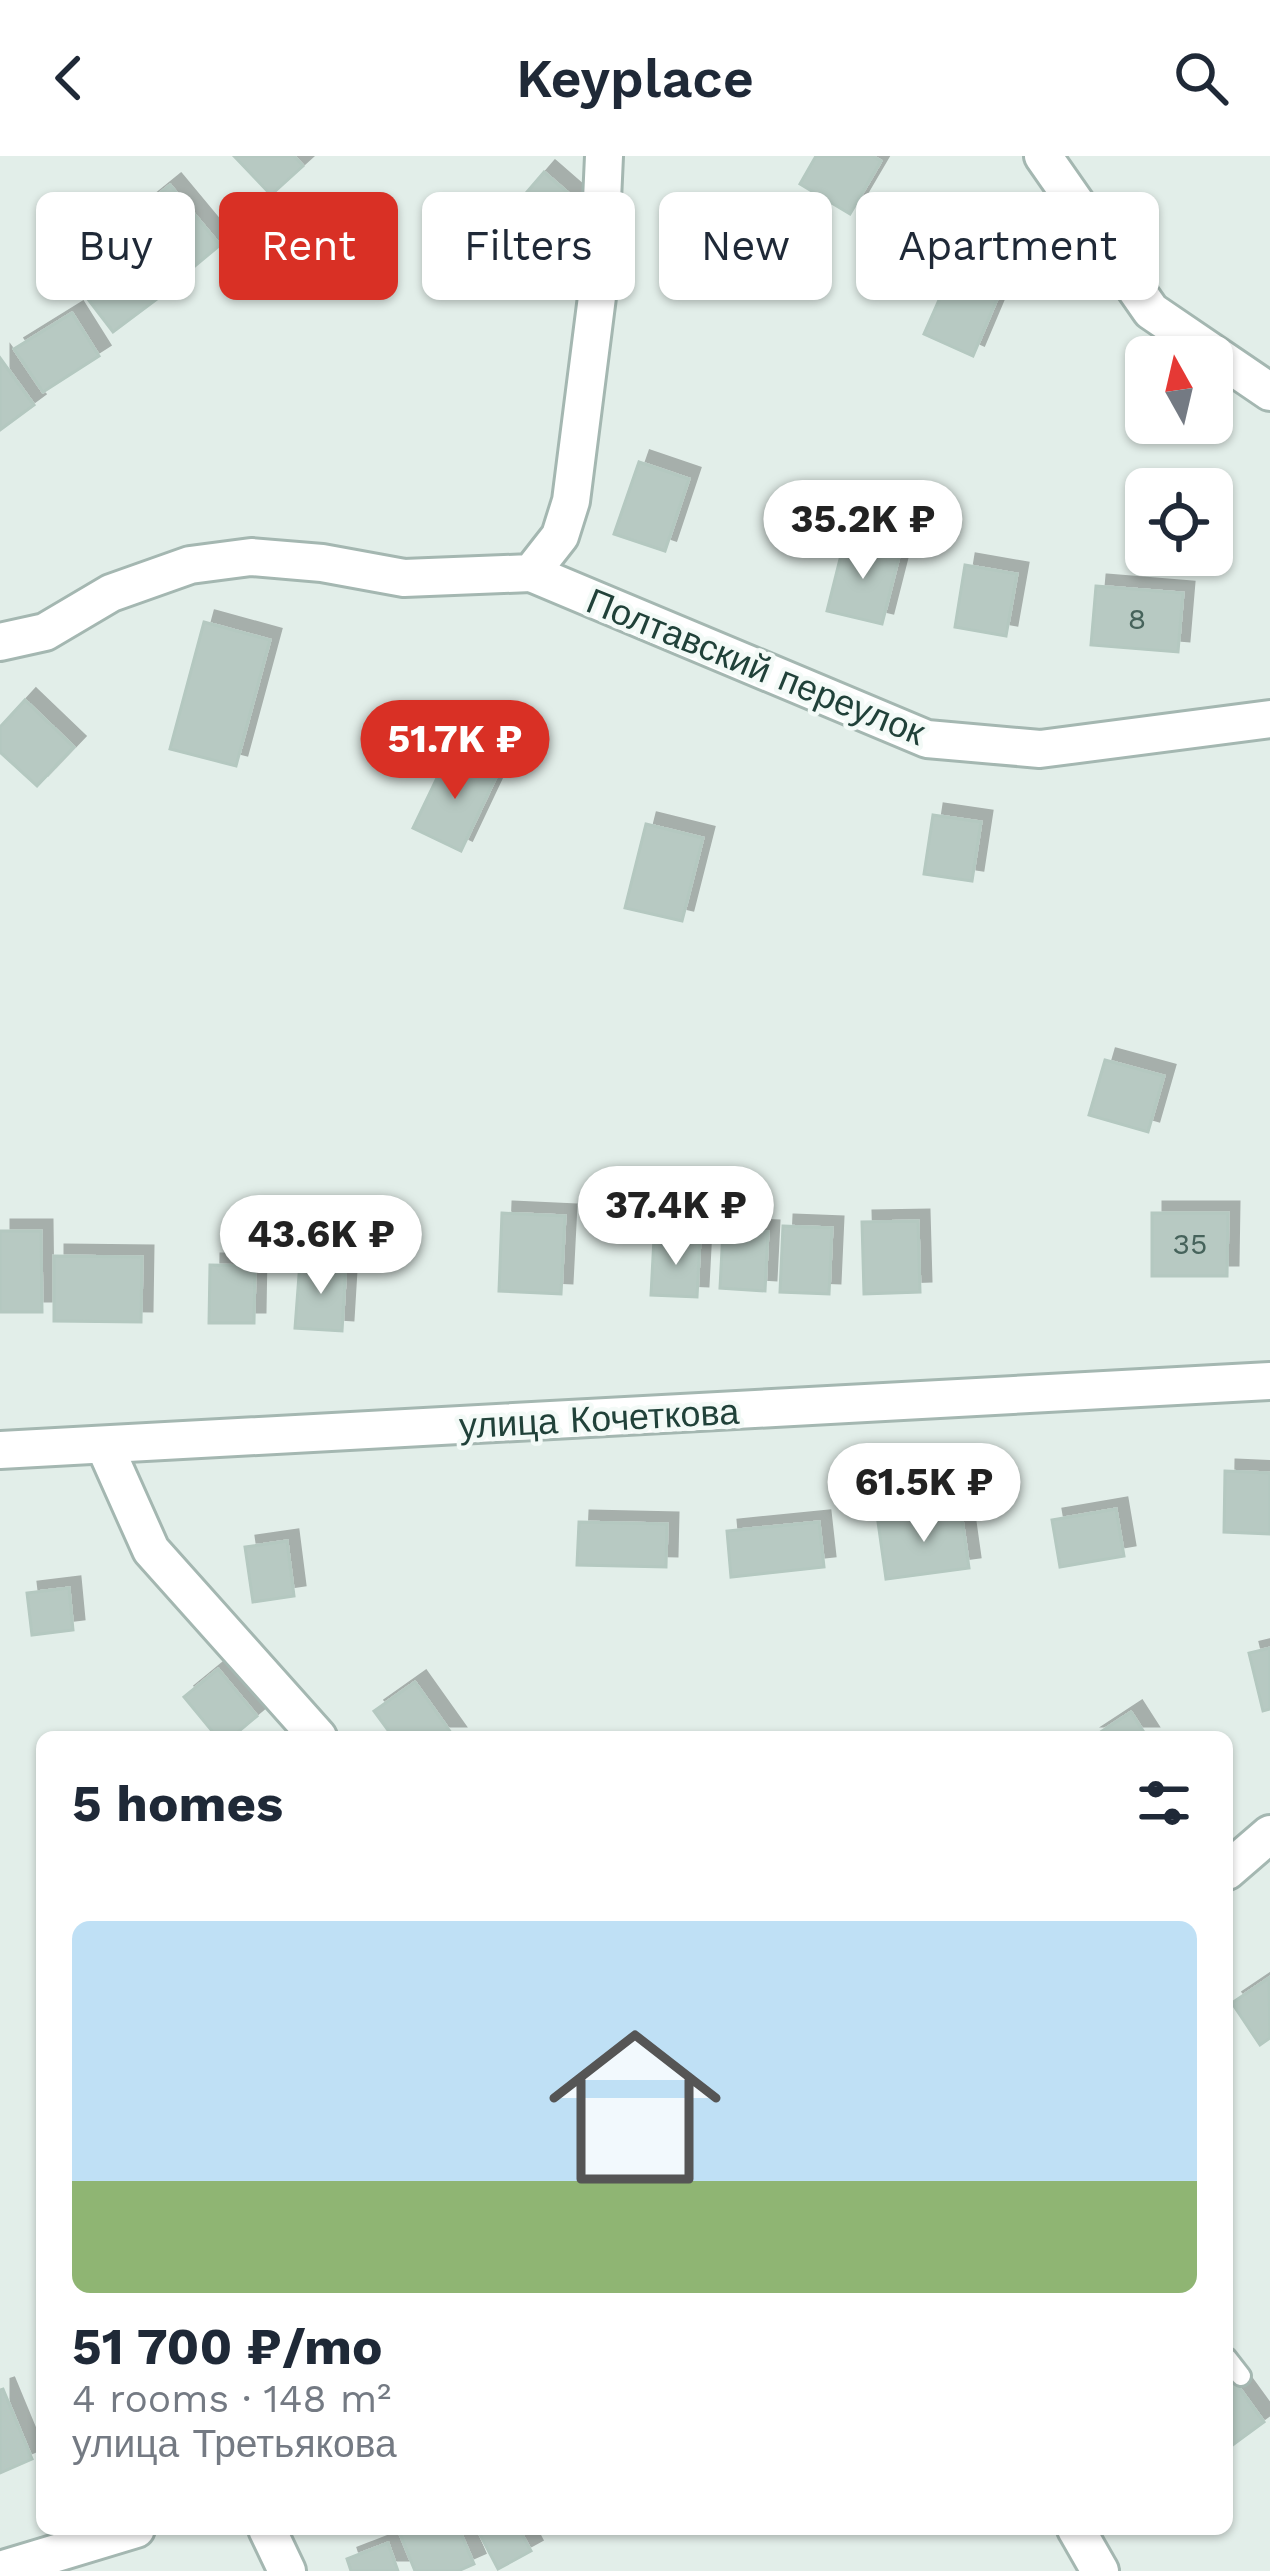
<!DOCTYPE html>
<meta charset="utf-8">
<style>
body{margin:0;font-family:"Work Sans",sans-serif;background:#f2f2f3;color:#1f2937;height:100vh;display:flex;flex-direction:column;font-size:45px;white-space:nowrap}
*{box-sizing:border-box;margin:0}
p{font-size:39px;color:#747a83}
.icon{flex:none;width:66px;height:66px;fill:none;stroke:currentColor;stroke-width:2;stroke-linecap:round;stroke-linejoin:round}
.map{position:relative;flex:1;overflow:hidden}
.side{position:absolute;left:36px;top:1575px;width:1197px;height:804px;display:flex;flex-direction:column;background:#fff;border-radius:18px;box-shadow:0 3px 9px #0004}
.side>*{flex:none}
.guide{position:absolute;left:36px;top:36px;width:1200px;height:108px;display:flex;gap:24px}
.needle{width:78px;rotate:352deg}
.tools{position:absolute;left:1125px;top:180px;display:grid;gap:24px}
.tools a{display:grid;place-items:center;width:108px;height:108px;border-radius:18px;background:#fff;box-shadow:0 3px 9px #0004;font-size:60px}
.price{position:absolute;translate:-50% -102px;padding:0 27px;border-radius:42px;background:#fff;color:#222;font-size:39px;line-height:78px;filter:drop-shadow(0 3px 6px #0008)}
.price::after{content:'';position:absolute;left:50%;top:72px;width:36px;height:27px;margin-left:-18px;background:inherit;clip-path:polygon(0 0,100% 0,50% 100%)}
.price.on{background:#d93025;color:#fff}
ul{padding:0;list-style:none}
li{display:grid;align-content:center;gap:24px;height:636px;padding:0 36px}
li+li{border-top:3px solid #e0e1e3}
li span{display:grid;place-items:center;height:372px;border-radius:18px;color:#555}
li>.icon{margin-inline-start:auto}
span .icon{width:216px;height:216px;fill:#fffc;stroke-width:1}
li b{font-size:51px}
h2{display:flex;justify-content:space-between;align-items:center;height:144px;padding:0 36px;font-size:51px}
.pill{padding:0 42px;border-radius:18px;background:#fff;box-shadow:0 3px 9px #0004;font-size:42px;line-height:108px}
.pill.on{background:#d93025;color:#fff}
header{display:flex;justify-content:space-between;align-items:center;height:156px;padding:0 36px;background:#fff;font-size:54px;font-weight:600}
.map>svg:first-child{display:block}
</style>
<header><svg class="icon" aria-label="back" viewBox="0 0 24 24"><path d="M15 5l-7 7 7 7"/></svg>Keyplace<svg class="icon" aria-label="search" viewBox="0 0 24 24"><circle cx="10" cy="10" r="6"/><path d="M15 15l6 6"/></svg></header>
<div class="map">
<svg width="1270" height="2415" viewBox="0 0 1270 2415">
<defs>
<filter id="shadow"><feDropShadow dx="11" dy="-11" stdDeviation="0" flood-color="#0004"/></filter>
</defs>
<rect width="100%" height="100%" fill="#e2eee9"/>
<g fill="#b7c9c2" stroke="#b4c8c0" stroke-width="3" filter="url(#shadow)">
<path d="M234,0H294L303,10L271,39Z"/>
<path d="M816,0H872L881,5L850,58L800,28Z"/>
<path d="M544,16L575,43L546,78L514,51Z"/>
<path d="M170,29L220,89L177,125L127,64Z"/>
<path d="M281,55L302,89L257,116L237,83Z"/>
<path d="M106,68L161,140L113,176L58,104Z"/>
<path d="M958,101L1006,122L973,200L924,178Z"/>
<path d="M72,157L99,200L43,236L14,193Z"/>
<path d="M0,202L34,249L0,274Z"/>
<path d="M639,306L689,323L665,395L614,378Z"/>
<path d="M845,383L900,397L882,468L827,455Z"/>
<path d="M965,409L1017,418L1006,480L955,471Z"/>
<path d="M1096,430L1183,437L1178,496L1091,489Z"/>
<path d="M204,466L270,484L236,610L170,593Z"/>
<path d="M25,544L74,591L37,630L0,596V571Z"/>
<path d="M449,597L497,619L461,695L413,672Z"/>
<path d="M933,659L981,666L972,725L924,718Z"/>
<path d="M646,668L703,682L682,765L625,752Z"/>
<path d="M1105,904L1164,920L1148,976L1089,959Z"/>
<path d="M502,1057L565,1060L561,1138L499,1135Z"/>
<path d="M1152,1057H1228L1227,1120H1152Z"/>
<path d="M918,1065L920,1136L864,1138L862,1066Z"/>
<path d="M783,1070L832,1072L829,1138L780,1136Z"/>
<path d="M723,1074L768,1076L765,1135L720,1132Z"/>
<path d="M0,1075H41L42,1156H0Z"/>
<path d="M654,1082L700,1084L697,1141L651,1139Z"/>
<path d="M54,1100L142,1101L141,1166L54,1165Z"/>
<path d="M300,1106L346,1109L342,1175L295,1172Z"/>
<path d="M210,1109L255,1110L254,1167H209Z"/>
<path d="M1225,1315L1270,1317V1378L1224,1376Z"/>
<path d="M1116,1353L1124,1400L1060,1411L1052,1364Z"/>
<path d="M961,1355L969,1412L886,1423L878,1366Z"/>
<path d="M579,1366L667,1368L666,1411L577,1409Z"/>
<path d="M819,1366L824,1411L731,1421L727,1375Z"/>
<path d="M287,1385L294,1440L253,1446L245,1391Z"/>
<path d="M69,1432L73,1474L32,1479L27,1437Z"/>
<path d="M1270,1492V1553L1263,1555L1249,1497Z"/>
<path d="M218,1513L257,1560L232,1581H217L184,1541Z"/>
<path d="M415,1526L454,1581H393L374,1555Z"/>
<path d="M1131,1556L1147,1581H1093Z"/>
<path d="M1269,1822L1270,1882L1260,1889L1232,1847Z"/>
<path d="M1227,2215L1264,2266L1227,2293Z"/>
<path d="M3,2233L32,2303L0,2317V2234Z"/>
<path d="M413,2373H459L474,2408L458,2415H415L400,2378Z"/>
<path d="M477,2373H519L531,2395L498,2413Z"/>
<path d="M388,2387L398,2415H351L347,2403Z"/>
</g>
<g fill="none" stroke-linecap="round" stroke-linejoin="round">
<defs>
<path id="service" d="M1227,2202L1241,2220"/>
<g id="minor">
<path d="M1043,0L1151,155L1270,236"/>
<path d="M531,417L927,583L1040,593L1270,563"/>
<path d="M0,486L45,476L111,437L190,409L251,401L322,407L404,422L531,417L560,380L571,345L598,133L604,0"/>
<path d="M105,1291L151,1394L318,1581"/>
<path d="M0,1294L1270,1225"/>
<path d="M1227,1715L1270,1678"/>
<path d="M267,2373L287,2415"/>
<path d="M1076,2373L1100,2415"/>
<path d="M0,2414L136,2373"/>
</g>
</defs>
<use href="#service" stroke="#a4b7b1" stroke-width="24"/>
<use href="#minor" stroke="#a4b7b1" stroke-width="42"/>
<use href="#service" stroke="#fff" stroke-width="18"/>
<use href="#minor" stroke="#fff" stroke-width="36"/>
</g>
<g text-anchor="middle" stroke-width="9" stroke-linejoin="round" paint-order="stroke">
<g font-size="30" fill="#46635b">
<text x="1137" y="473">8</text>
<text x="1190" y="1098">35</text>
</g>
<g font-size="36" fill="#204139" stroke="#f3faf7">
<text transform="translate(756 510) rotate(22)" y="13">Полтавский переулок</text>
<text transform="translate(599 1262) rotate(-3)" y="13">улица Кочеткова</text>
</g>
</g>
</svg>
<div class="tools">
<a><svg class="needle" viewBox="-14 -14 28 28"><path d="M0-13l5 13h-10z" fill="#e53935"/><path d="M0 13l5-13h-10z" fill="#747a83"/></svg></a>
<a><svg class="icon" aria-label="locate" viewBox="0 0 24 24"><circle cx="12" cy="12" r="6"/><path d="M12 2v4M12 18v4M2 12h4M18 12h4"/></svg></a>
</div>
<b class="price" style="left:863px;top:426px">35.2K ₽</b>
<b class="price on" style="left:455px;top:646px">51.7K ₽</b>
<b class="price" style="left:676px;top:1112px">37.4K ₽</b>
<b class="price" style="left:321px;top:1141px">43.6K ₽</b>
<b class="price" style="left:924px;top:1389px">61.5K ₽</b>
<div class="guide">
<a class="pill">Buy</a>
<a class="pill on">Rent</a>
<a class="pill">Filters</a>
<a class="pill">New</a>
<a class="pill">Apartment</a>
</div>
<section class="side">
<h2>5 homes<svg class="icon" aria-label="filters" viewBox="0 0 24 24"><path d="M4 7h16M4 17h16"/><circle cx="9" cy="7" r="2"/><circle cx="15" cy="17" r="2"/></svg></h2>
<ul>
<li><span style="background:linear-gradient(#bfe0f5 70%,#8fb573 0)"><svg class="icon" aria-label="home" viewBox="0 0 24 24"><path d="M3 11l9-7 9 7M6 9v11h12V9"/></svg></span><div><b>51 700 ₽/mo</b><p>4 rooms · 148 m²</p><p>улица Третьякова</p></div></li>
</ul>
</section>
</div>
